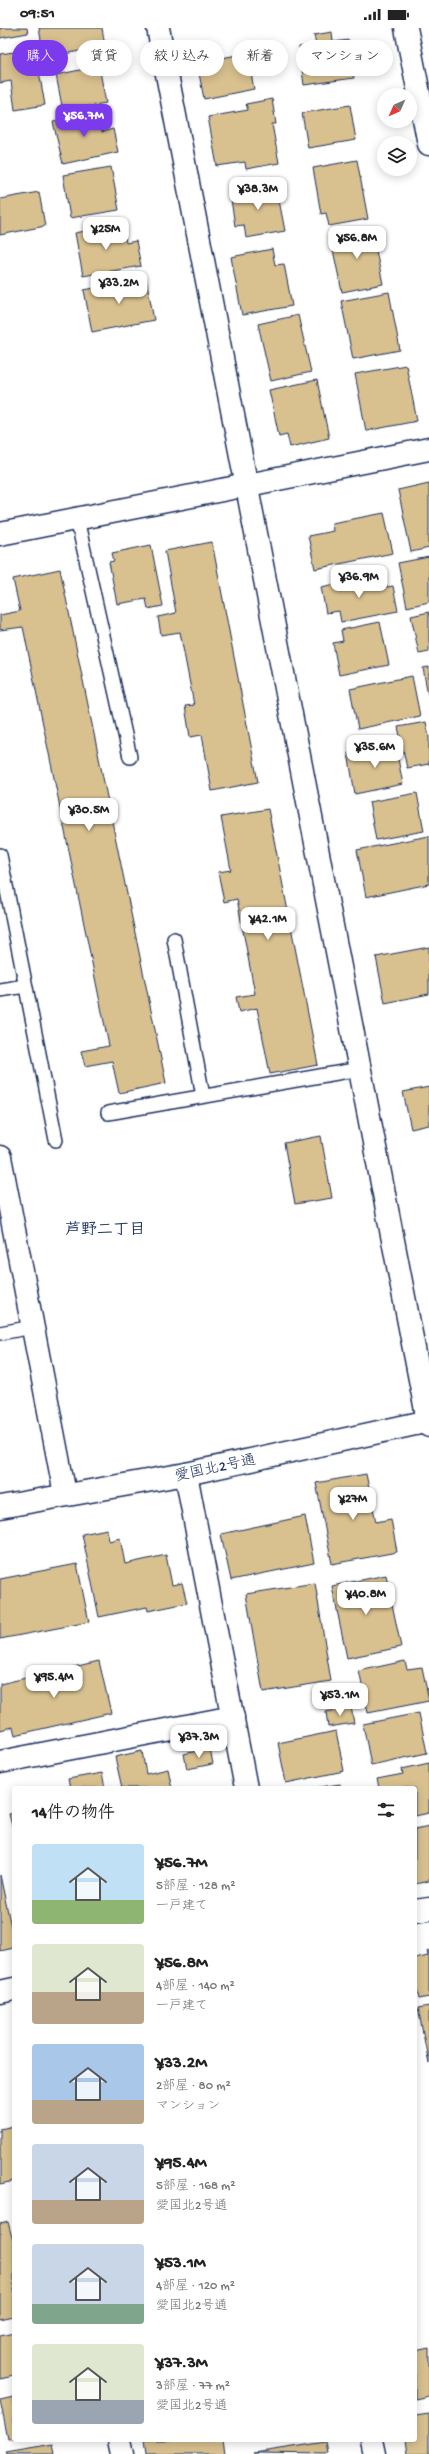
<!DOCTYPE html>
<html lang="ja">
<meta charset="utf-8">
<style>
body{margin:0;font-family:"Gochi Hand","Klee One",sans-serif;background:#f2f2f2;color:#222;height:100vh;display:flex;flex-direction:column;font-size:15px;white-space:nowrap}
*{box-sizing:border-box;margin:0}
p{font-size:13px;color:#767676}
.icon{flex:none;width:22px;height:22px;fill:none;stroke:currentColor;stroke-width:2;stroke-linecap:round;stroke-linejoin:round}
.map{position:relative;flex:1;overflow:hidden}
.drawer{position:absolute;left:12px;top:1758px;width:405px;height:656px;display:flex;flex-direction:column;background:#fff;border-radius:4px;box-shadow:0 2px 10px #0003}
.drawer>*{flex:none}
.top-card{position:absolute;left:12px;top:12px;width:405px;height:36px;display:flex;gap:8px}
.needle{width:26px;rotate:225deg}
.fabs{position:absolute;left:377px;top:60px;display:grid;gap:8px}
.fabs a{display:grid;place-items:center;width:40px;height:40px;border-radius:50%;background:#fff;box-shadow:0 2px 10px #0003;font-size:20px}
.price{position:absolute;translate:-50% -34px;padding:0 9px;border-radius:8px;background:#fff;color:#222;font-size:13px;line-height:26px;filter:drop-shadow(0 1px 2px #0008)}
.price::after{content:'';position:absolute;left:50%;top:24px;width:12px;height:9px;margin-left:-6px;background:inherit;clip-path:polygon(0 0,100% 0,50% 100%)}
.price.on{background:#7c3aed;color:#fff}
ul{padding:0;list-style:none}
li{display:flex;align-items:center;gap:12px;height:100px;padding:0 20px}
li span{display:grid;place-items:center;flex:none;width:112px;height:80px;border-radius:4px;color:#555}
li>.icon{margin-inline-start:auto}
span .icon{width:48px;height:48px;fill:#fffc;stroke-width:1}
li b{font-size:17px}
h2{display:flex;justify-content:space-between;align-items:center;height:48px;padding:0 20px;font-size:17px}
.tag{padding:0 14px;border-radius:18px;background:#fff;box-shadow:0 2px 10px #0003;font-size:14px;line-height:36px}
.tag.on{background:#7c3aed;color:#fff}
.status{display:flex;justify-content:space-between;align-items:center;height:28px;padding:0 20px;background:#fff;direction:ltr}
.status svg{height:11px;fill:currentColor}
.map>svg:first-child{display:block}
</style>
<div class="status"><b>09:51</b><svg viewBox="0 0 49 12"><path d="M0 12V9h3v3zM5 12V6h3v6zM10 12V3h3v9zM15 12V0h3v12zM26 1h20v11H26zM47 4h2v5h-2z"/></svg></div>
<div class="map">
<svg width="429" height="2426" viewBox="0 0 429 2426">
<rect width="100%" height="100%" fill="#fff"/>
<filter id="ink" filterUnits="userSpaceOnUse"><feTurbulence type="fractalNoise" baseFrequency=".025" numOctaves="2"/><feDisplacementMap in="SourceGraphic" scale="8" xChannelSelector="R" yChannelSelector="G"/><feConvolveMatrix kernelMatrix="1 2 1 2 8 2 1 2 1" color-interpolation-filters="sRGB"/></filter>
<g filter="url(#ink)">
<g fill="#d8c08f" stroke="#1b2f5e">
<path d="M0,0H27L28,5L0,10Z"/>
<path d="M39,0H102L105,18L44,30Z"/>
<path d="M332,4L333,14L349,12L354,50L304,57L299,19L316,17L314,7Z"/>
<path d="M35,21L45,77L15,82L11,53L0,55V26Z"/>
<path d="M247,25L254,61L204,71L197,35Z"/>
<path d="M99,38L106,75L63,83L56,47Z"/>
<path d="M272,71L276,96H272L279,135L246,141L245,134L217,138L208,89L248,82L246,76Z"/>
<path d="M350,77L356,112L308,120L302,85Z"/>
<path d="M98,84L102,104L113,101L118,124L63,136L53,94Z"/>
<path d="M357,132L368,191L329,198L326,185L321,186L313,140Z"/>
<path d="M111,139L119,182L70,190L63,147Z"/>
<path d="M276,157L285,203L246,210L244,197L235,198L230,165Z"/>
<path d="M39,164L45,198L0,207V171Z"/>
<path d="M123,196L126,215L136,213L141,238L83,248L75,205Z"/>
<path d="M371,199L383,256L342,264L330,208Z"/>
<path d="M272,221L275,237L284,236L292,278L242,287L231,229Z"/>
<path d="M146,250L154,292L92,304L84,262Z"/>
<path d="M389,264L400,322L353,331L341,273Z"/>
<path d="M298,287L311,344L271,353L258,296Z"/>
<path d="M406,337L417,393L366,403L355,346Z"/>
<path d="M317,352L329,410L290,419L287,406L279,408L269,362Z"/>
<path d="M429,455V520L411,524L398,462Z"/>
<path d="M384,485L393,525L315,541L308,508L333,503L332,495Z"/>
<path d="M212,514L258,754L212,763L202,707L190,709L185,678L194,677L180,604L161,607L158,589L176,585L165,523Z"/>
<path d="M151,517L163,578L148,581L146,571L117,576L109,534L114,533L112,525Z"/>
<path d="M429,529V574L407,579L398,535Z"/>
<path d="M60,541L166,1055L119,1065L112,1033L85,1038L81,1023L109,1018L23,599L0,602V587L20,583L13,551Z"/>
<path d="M374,548L375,555L385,553L387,559L393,558L398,583L341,594L339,583L326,585L321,559Z"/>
<path d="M429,584V624L419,626L411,588Z"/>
<path d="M380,594L389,637L339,647L333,615L343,613L341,602Z"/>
<path d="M429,639V667H428L423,640Z"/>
<path d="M412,648L420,688L358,701L350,661Z"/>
<path d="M426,694L429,709V736L407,740L398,699Z"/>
<path d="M395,716L403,756L355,766L348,725Z"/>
<path d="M417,765L424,803L376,812L369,774Z"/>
<path d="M268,781L318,1037L270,1046L257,980L239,984L236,969L255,966L237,871L224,874L218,844L231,842L221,789Z"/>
<path d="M429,808V856L366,869L357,822Z"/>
<path d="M429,919V966L385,975L376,929Z"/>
<path d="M429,1059V1097L411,1101L403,1064Z"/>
<path d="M321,1108L332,1170L295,1176L284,1115Z"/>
<path d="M366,1446L376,1494L391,1491L397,1524L332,1536L316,1455Z"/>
<path d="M305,1488L314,1535L231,1552L221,1506Z"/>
<path d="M107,1501L109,1513L120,1510L125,1536L166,1527L172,1557L182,1555L187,1575L148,1583L147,1579L99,1589L82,1506Z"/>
<path d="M77,1536L89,1594L0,1611V1551Z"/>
<path d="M386,1547L401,1619L347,1630L332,1558Z"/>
<path d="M315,1555L331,1653L263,1664L246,1566Z"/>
<path d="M99,1633L111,1685L15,1707L13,1699L0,1702V1656Z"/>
<path d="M405,1633L407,1641L422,1639L429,1673L368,1685L359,1643Z"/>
<path d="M351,1679L354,1695L328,1699L326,1684Z"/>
<path d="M419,1685L427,1725L371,1737L363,1696Z"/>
<path d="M336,1703L344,1743L286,1755L278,1715Z"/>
<path d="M210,1720L213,1736L187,1741L184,1726Z"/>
<path d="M142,1723L146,1746L168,1741L172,1760H122L115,1729Z"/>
<path d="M429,1735V1785L415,1788V1760H379L377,1751L403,1746L402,1741Z"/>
<path d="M102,1745L105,1760H70L68,1751Z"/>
<path d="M340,1756L341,1760H314Z"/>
<path d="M14,1785V1806L9,1786Z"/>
<path d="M429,1798V1853L415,1856V1801Z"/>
<path d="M0,1847L14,1913V1920L0,1923Z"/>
<path d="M429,1922V1969L419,1971L415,1955V1931L428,1928L427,1923Z"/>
<path d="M429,1978V2036L418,1980Z"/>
<path d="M14,2098V2153L0,2156V2101Z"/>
<path d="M8,2194L14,2217V2289L0,2292V2196Z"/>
<path d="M14,2304V2347L0,2350V2307Z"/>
<path d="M429,2320V2368L415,2371V2323Z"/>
<path d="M14,2369V2410L8,2411L0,2372Z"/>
<path d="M429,2386V2426H408L406,2412H415V2388Z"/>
<path d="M144,2412H223L225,2426H146Z"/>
<path d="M326,2414L328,2426L254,2425Z"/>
<path d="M53,2416L55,2426H7L6,2424Z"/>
</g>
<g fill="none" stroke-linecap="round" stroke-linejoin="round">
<defs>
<g id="lane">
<path d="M77,491L130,729"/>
<path d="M0,827L56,1112"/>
<path d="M174,911L203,1068"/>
<path d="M0,962L25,958"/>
<path d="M108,1085L360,1041"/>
<path d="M0,1305L33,1299"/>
</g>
<g id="street">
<path d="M158,0L429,1398"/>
<path d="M406,0L429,116"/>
<path d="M0,506L429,421"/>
<path d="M0,1129L65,1466"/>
<path d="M186,1446L246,1760"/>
<path d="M0,1479L186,1446L429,1393"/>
<path d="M0,1734L233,1689"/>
<path d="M415,1883L429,1881"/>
<path d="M0,1964L14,1961"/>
<path d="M119,2412L122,2426"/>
<path d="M371,2412L374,2426"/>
</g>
</defs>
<use href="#lane" stroke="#1b2f5e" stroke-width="16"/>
<use href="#street" stroke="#1b2f5e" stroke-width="25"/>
<use href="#lane" stroke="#fff" stroke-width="13"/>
<use href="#street" stroke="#fff" stroke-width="22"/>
</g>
</g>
<g text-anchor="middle" stroke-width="4" stroke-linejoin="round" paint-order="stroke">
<g font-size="15" fill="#1b2f5e" stroke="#fff">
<text transform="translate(215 1439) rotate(-12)" y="5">愛国北2号通</text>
</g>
<g font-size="16" font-weight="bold" fill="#1b2f5e" stroke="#fff">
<text x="105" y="1206">芦野二丁目</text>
</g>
</g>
</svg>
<div class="fabs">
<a><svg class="needle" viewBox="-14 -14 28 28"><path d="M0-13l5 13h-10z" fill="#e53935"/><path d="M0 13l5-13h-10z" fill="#767676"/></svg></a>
<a><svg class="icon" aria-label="layers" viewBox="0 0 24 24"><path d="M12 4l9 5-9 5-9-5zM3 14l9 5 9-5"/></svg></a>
</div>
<b class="price on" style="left:84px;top:110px">¥56.7M</b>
<b class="price" style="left:258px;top:183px">¥38.3M</b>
<b class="price" style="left:106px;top:223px">¥25M</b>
<b class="price" style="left:357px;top:232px">¥56.8M</b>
<b class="price" style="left:119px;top:277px">¥33.2M</b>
<b class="price" style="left:359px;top:571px">¥36.9M</b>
<b class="price" style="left:375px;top:741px">¥35.6M</b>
<b class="price" style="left:89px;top:804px">¥30.5M</b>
<b class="price" style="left:268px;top:913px">¥42.1M</b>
<b class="price" style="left:353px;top:1493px">¥27M</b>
<b class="price" style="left:366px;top:1588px">¥40.8M</b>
<b class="price" style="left:54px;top:1671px">¥95.4M</b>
<b class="price" style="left:340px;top:1689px">¥53.1M</b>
<b class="price" style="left:199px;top:1731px">¥37.3M</b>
<div class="top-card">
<a class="tag on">購入</a>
<a class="tag">賃貸</a>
<a class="tag">絞り込み</a>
<a class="tag">新着</a>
<a class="tag">マンション</a>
</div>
<section class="drawer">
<h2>14件の物件<svg class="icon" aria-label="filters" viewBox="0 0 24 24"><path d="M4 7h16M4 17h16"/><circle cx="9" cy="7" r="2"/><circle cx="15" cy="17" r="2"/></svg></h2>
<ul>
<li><span style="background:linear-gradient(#bfe0f5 70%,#8fb573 0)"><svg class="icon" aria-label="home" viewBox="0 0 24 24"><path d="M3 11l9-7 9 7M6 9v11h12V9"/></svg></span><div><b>¥56.7M</b><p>5部屋 · 128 m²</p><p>一戸建て</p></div></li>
<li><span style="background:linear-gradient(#dfe7d0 60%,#b9a48a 0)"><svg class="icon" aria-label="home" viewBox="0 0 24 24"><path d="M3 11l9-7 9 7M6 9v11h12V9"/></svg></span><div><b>¥56.8M</b><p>4部屋 · 140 m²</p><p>一戸建て</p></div></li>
<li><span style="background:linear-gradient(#a9c7e8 70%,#b9a48a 0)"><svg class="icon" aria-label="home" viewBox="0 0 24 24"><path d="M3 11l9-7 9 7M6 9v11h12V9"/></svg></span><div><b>¥33.2M</b><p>2部屋 · 80 m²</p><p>マンション</p></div></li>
<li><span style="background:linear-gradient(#c9d6e8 70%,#b9a48a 0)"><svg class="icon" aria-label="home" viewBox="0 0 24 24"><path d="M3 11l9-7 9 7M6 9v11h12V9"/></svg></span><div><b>¥95.4M</b><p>5部屋 · 168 m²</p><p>愛国北2号通</p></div></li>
<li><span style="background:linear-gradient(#c9d6e8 75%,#7fa58c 0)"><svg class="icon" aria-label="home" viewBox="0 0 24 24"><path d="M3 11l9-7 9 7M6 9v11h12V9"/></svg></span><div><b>¥53.1M</b><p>4部屋 · 120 m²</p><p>愛国北2号通</p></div></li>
<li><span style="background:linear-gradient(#dfe7d0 70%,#9aa5b1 0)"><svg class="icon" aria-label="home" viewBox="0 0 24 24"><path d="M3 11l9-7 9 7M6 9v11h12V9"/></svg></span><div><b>¥37.3M</b><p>3部屋 · 77 m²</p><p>愛国北2号通</p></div></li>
</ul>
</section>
</div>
